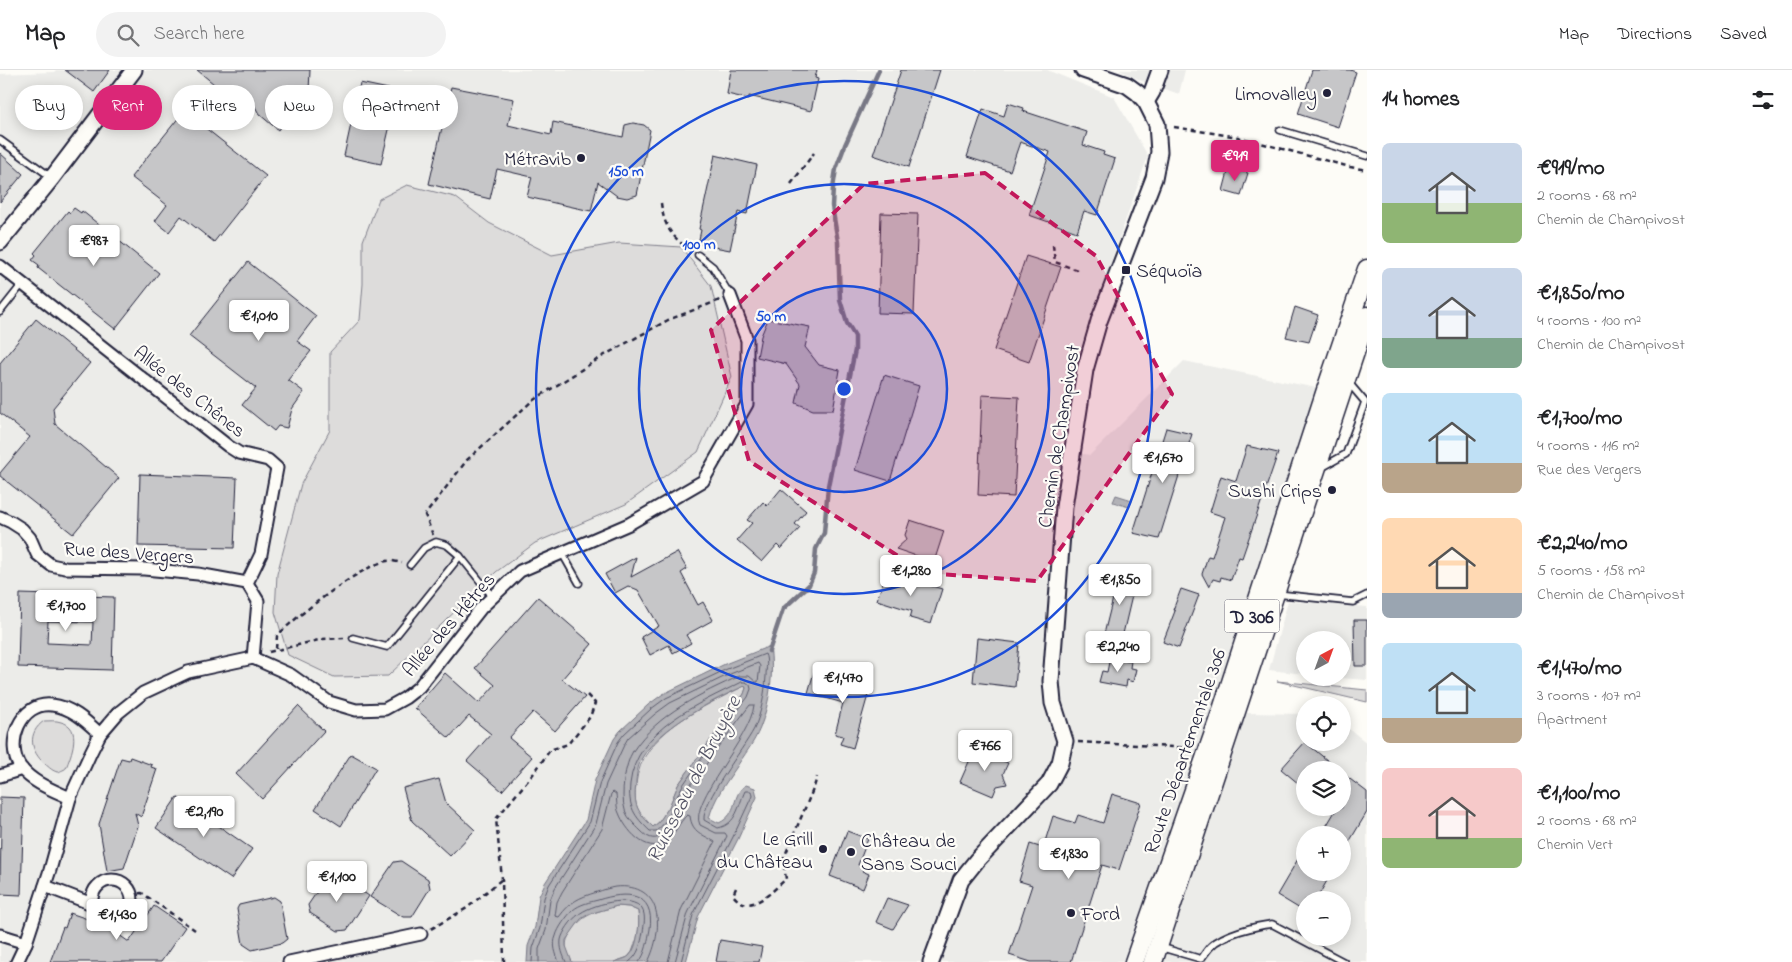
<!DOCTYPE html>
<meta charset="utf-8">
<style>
body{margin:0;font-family:"Indie Flower",sans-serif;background:#f2f2f2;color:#202124;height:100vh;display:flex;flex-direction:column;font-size:19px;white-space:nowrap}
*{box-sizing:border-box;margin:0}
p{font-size:16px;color:#757577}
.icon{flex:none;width:28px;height:28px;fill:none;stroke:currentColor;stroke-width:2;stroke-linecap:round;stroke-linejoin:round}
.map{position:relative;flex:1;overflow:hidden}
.details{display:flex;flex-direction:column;background:#fff;width:425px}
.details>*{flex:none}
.top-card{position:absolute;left:15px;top:15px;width:475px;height:45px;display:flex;gap:10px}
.needle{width:32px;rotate:41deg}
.controls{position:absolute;left:1296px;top:561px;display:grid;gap:10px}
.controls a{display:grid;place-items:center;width:55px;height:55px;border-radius:50%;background:#fff;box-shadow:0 2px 12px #0003;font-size:25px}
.price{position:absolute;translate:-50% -42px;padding:0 11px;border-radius:5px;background:#fff;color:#222;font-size:16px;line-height:32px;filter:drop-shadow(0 1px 2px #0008)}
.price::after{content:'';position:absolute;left:50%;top:30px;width:15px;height:11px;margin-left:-8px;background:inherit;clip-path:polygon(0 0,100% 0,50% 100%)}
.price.active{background:#db2777;color:#fff}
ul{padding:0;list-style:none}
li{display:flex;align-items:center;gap:15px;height:125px;padding:0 15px}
li span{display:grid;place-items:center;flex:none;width:140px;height:100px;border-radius:8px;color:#555}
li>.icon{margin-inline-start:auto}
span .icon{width:60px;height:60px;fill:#fffc;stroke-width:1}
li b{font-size:21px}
h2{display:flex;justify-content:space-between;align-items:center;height:60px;padding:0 15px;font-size:21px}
.pill{padding:0 18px;border-radius:22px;background:#fff;box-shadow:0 2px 12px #0003;font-size:18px;line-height:45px}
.pill.active{background:#db2777;color:#fff}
header{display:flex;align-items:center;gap:30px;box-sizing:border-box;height:70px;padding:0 25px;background:#fff;border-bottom:1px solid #e0e0e0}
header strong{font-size:24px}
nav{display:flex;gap:28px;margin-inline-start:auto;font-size:18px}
.search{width:350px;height:45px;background:#f2f2f2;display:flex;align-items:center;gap:12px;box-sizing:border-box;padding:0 18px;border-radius:28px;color:#757577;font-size:19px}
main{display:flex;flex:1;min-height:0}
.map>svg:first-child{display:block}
</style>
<header>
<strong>Map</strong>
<div class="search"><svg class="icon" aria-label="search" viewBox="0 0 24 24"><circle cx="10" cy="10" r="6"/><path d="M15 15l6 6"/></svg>Search here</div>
<nav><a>Map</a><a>Directions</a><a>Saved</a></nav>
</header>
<main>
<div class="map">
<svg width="1367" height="892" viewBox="0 0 1367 892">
<rect width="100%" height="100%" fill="#fdfcf7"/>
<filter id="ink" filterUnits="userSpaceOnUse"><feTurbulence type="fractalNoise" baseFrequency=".02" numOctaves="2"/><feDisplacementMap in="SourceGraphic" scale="10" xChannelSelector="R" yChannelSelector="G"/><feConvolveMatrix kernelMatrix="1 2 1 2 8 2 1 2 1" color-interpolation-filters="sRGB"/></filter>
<g filter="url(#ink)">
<g fill="#ecece9" fill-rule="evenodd">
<path d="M56,0H1047L1114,27L1148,86L1075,295L1061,380L1090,385L1184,291L1326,320L1240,643L1305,644V672H1342L1343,654L1367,673V892H0V4L54,2ZM1305,700H1342V738H1305ZM1305,765H1342V802H1305ZM1305,830H1342V868H1305Z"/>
<path d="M1119,0H1185L1179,24L1142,11Z"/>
<path d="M1288,531L1367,537V610L1340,608H1342V570H1305V604L1269,600Z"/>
</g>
<g fill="#dddcdb" stroke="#807f8b">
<path d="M407,115L455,127L489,153L552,185L619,173L681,177L711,216L732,307L698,382L626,434L535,473L496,502L388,606L334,607L288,585L275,542L277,504L301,414L330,360V282L360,250L363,214V171L379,129Z"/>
<path d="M1277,611L1367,620V632Z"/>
<path d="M744,616L746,618L744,624L678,715L669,737L659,752L653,757C638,743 633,736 636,714C641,662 704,637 744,616Z"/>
<path d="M44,651C49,651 56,650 61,652C83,657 71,685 66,698C66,699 60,701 59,702C53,702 49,697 45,694C30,681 27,663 44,651Z"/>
<path d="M617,836L629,837L638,841L639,857L637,868L632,882L628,887L614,892H572C564,878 564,872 573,859C586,842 598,842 617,836Z"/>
</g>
<g fill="#b2b2b7" stroke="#787885" fill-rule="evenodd">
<path d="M1116,425L1132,430L1129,437L1113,432Z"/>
<path d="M770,576C774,603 770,633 760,658C754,673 744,685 736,698C725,714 714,729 709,748L719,753C739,744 731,724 746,715L755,718L757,727L738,769L698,847L686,892H614C619,890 626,889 629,886C638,878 640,852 638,841L629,837L617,836L589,844L581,849L566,870V876L572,892H527L528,876L535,857L539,826L545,813L586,750L595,710L614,669L620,661L648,635L663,624L725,594ZM745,616L746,618L744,624L678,715L669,737L659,752L653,757C638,742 633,736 636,714C636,706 638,695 642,688C659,658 714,629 745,616Z"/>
</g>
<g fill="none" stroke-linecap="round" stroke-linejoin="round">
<g stroke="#5c5c6d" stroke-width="1">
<path d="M742,612H746L750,615L751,619L748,627C726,656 703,685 683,715C673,731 673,748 656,761H650C634,746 628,737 630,714C636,659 698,634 742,612Z"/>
<path d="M532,892L533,878L540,858L544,828L549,815L590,752L600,712L618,672L624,664L651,639L666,628L727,599L765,584C768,590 766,599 766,606C765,623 761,644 754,659C743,680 702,731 704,750L718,758C737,754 738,736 745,721H751L752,726L733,767L693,845L681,892"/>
<path d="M539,892V879L546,860L550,830L555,818L596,754L606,714L624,675L628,668L655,644L670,633L730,604L758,593L760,596L758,612H756L749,606H740C702,623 657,644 633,681C625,694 620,725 625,740C628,749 635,755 641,761C647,767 653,771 661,766C676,755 679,736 687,721C692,711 701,702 707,693C721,674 735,654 750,635H754C751,668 688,732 700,755L716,763H725L727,766L688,843L675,892"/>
<path d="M559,892C556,884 552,875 556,866C558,858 567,846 573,840C580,834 590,832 598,830C626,821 655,821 650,859C648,870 646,884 639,892"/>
<path d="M566,892C563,885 560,878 561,870C562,863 572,849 578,845C589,835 632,823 642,839C646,845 644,855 643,862C641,873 639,885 629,892"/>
<path d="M648,892C664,860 664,812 615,817C609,818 603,820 597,822C578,828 571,831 559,847L555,846L557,832L562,822L602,759L611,724L613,722L616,724C617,730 616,737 619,743C625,759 646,785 665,772C675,765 679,752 687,745L690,746C692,763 703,764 715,772L681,840L668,892"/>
</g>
<path stroke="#787885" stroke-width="4.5" d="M769,581L783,539L809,515L814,503L816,479L824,463L828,416L855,280V266L847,253L840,230L838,172L832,136L833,118L836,99L845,75L879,0"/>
</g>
<g fill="#c6c6c8" stroke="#22223b" fill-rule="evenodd">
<path d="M65,0H110L94,22Z"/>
<path d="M197,0H310L309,21L278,60L259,44L251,29L237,47L228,48L203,27L214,14Z"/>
<path d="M731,0H817L815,8L818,9L811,41L749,26V29L727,24Z"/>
<path d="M901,0H940L909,97L873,85Z"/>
<path d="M1312,0H1350L1356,2L1338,57L1298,44Z"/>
<path d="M360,13L398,21L381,94L344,86Z"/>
<path d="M451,17L514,29L508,55L551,65L553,52L623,67L625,55L633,53L644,55L650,60L637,125L627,128L617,126L598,112L591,141L527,127L532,107L497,99L490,129L429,114L446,40L441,26L450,21Z"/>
<path d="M1008,33L1024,38L1023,41L1087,62L1083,75L1104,82L1103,85L1115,89L1097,145L1084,141L1077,162L1029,145L1050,82L1020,72L1010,101L967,87L983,39L1004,46Z"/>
<path d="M184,41L266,106L214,172L181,146L169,162L155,151L167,135L131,107Z"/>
<path d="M0,83L23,104L0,132Z"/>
<path d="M715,85L757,95L747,144L738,142L730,180L698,174L701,160L699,159Z"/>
<path d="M1229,98L1248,103L1241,126L1223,121Z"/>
<path d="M74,138L81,143L82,141L159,203L115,259L38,198L39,195L32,190L36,185L34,183L68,141L70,143Z"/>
<path d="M881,143L918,144L914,244L878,243Z"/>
<path d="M1026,186L1061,197L1029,292L994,280Z"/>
<path d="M248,192L316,246L297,271L311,281L288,310L304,322L292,339L287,358L278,356L274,361L242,335L256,318L189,266Z"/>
<path d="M1295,237L1318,245L1309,272L1286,267Z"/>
<path d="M36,249L90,293L53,338L55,354L119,408L73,464L0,406V403L30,367L0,343V293Z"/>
<path d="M768,249L810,257L805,277L819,295L840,300L833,340H813L796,333L800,314L786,294L757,287L761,266Z"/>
<path d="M884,305L919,316L890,411L855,400Z"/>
<path d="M982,325L1019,327L1014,427L978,425Z"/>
<path d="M1166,358L1192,364L1159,469L1133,463Z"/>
<path d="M1247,376L1278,383L1242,488L1239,487L1231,510L1221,507L1220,511L1213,509L1209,517L1202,504L1208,486L1212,487L1225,447L1210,442L1221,406L1236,411Z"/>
<path d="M140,404L237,408L234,478L138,476Z"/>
<path d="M781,419L806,441L795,454L800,458L781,479L777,475L762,492L737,470L752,453L747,450L763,432L767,436Z"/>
<path d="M910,450L944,461L934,492L896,479L907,469L905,465Z"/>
<path d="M677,482L687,499L681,503L698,535L703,532L713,550L686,565L691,573L673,583L669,575L650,585L641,567L659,556L638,520L628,516L615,523L605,504L636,487L631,507Z"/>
<path d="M886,502L942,519L931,554L910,548L912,541L877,530Z"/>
<path d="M1119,504L1136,509L1122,568L1104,564Z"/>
<path d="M1181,519L1199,525L1179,578L1163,572L1175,541L1173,540Z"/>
<path d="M20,524L114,527L112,600L18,597ZM48,551L93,552L92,575L47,573Z"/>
<path d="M538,527L592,574L562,609L585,627L555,661L533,642L509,668L532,687L502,721L467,691L491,664L469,646L449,668L415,638L445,603L479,633L495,615L475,598Z"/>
<path d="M1354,550H1367V596H1355Z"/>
<path d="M977,568L1019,573L1015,617L973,612Z"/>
<path d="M1110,587L1131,591L1130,598L1136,599L1133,612L1127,610L1126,617L1099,612L1102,601L1107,602Z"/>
<path d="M814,602L870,618L853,678L840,674L843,666L835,664L843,633L808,623Z"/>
<path d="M298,636L324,661L262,729L236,704Z"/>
<path d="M1305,672L1339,700H1305V719L1281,699Z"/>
<path d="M975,678L1008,693L1003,704L1007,714L997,716L993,726L960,712Z"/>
<path d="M351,684L376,698L341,756L315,739Z"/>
<path d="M130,687L152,695L151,697L157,699L141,747L135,743L138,756L124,798L107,801L99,754L121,688L129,690Z"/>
<path d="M1342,703L1367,722V742L1342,784V765H1321L1337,738H1342Z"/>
<path d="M439,709L446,733L475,760L450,786L412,751L403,718Z"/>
<path d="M1112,724L1141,733L1119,800L1102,795L1071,892H1031L1009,885L1032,815L1019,811L1030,774L1043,778L1053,746L1075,753L1078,745L1103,753Z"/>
<path d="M0,727L24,728L21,825L0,824L1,755H0Z"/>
<path d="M177,727L252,779L231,809L156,758Z"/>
<path d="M847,761L868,769L858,795L864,797L862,801L869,804L863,819L830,806Z"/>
<path d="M1305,777V802H1332L1316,830H1305V842L1277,825Z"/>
<path d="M401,791L428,809L430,818L412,847H403L370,827L394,792Z"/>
<path d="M335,803L369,826L347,860L338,861L310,843L308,835L329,804Z"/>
<path d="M274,827L280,831L287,869L282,873L252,880L243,874L237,839L239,835Z"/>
<path d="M887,828L908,835L893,859L876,852Z"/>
<path d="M154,836L185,857L161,892H50L63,857L65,858L70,843L105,855L129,872Z"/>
<path d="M720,870L762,877L759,892H716Z"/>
</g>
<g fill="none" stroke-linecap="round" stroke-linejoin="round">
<defs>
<g id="lane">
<path d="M1280,60L1367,86"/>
<path d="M0,70L51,107"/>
<path d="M698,185L713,197L730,225"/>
<path d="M0,242L23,213"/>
<path d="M1321,398L1346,384L1365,332L1349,313"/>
<path d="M562,483L579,513"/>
<path d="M410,495L424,478L436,472L447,475L460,486"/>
<path d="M1277,524L1353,532L1367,525"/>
<path d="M353,568L387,577L460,486L493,527"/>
<path d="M1160,877L1201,889C1204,885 1207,880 1211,876C1223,864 1255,856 1272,854L1344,892"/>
</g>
<g id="street">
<path d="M0,196L228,376L239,383L268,390L277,398L261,484L247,513L258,531L253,588"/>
<path d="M0,447L11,452L22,459L30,468L37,484L51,495L65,498L144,499L198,504L247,513"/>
<path d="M0,706L22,699"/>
<path d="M70,728C53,720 33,713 21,698C4,675 20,631 52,635C72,637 87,652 100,664"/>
<circle cx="112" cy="830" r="20"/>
<path d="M45,816L92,834"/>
<path d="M0,865L26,873"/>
<path d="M17,892L26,873L50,800L70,728L91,682L100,664L118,643L143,623L188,602L253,588L291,605L329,632L356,640L385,639L405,628L419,617L481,538L520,501L629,454L703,411L747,334V270L730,225"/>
<path d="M289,892L421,864"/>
</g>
<g id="secondary">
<path d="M1146,32L1152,22L1160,0"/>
<path d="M0,172L52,108L134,0"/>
<path d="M931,892L961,810L977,790L1049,714L1060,693L1065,671L1053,633L1051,611L1064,437L1085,300L1099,251L1154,108L1159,82L1157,54L1146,32L1138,23L1127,15L1083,0"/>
</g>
<g id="primary">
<path d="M1134,892L1222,640L1326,320L1367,199"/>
<path d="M1153,892L1367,246"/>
</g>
</defs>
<use href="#lane" stroke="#22223b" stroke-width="9"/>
<use href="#street" stroke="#22223b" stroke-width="15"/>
<use href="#secondary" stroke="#22223b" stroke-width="19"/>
<use href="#primary" stroke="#22223b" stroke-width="21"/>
<g stroke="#22223b" stroke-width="2.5" stroke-dasharray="5 4" stroke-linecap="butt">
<path d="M1174,57L1238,67L1350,97L1367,100"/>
<path d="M791,114L814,83"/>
<path d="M661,133C664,157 672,167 691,181"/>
<path d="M1053,175L1055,192L1077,200"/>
<path d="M433,465L425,445L467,390L532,331L603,286L668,250L720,230"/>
<path d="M276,579L277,566C296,546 362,495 387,491C391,490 397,492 402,493"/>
<path d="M269,582L323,569L344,568"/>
<path d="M1078,672L1192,678"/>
<path d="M736,818L733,825C750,847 771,822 786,809L783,790L814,717L817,707"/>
<path d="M130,824L142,823L195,860"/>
<path d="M431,859L467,838L502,809"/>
<path d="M504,892L502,809L496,749L534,703L550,680L568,674L590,647L595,633L586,624"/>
</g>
<use href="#lane" stroke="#fdfcf7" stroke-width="5.5"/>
<use href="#street" stroke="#fdfcf7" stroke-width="11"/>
<use href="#secondary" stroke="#fdfcf7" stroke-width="15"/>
<use href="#primary" stroke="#fdfcf7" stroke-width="18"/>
</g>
</g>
<path fill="#c2185b" fill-opacity="0.2" stroke="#c2185b" stroke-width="4" stroke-dasharray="10 6" stroke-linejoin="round" d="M985,103L1096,186L1172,324L1037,511L925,503L749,391L711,260L864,114Z"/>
<circle cx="844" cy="319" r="103" fill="#1d4ed8" fill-opacity=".12"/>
<g fill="none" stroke="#1d4ed8" stroke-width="2.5">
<circle cx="844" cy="319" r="103"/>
<circle cx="844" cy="319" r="205"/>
<circle cx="844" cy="319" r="308"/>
</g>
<g fill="#22223b" stroke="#fdfcf7" stroke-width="2">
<circle cx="1327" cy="23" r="5"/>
<circle cx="581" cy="88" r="5"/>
<rect x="1121" y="195" width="10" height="10" rx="2.5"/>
<circle cx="1332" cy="420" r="5"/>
<circle cx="823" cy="779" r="5"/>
<circle cx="851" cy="782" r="5"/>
<circle cx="1071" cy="843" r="5"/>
</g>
<g text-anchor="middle" stroke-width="4.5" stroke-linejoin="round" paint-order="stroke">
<rect fill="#fdfcf7" stroke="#646373" stroke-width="1" x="1224.5" y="529.5" width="55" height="33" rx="4"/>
<g font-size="19" font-weight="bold" fill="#22223b">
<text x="1252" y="553">D 306</text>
</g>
<g font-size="20" fill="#22223b" stroke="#fdfcf7" text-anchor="end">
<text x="1317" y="30">Limovalley</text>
<text x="571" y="95">Métravib</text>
<text x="1136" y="207" text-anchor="start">Séquoïa</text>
<text x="1322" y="427">Sushi Crips</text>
<text x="813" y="775">Le Grill<tspan x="813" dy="23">du Château</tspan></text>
<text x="861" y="777" text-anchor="start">Château de<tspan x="861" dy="23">Sans Souci</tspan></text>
<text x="1081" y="850" text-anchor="start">Ford</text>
</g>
<g font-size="20" fill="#22223b" stroke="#fdfcf7">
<text transform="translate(190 321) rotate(38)" y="7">Allée des Chênes</text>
<text transform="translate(1058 366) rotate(-81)" y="7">Chemin de Champivost</text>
<text transform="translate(129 482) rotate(4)" y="7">Rue des Vergers</text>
<text transform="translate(448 554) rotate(-49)" y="7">Allée des Hêtres</text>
<text transform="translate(1184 681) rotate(-71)" y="7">Route Départementale 306</text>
</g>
<g font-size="21" font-style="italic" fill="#545466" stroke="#fdfcf7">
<text transform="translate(693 709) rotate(-63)" y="7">Ruisseau de Bruyère</text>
</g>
</g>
<circle cx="844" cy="319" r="8" fill="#1d4ed8" stroke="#fdfcf7" stroke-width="2.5"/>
<g font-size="15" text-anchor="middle" font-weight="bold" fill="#1d4ed8" stroke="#fdfcf7" stroke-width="4.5" stroke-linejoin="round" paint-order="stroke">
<text x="626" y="106">150 m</text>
<text x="699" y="179">100 m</text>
<text x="771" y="251">50 m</text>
</g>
</svg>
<div class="controls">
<a><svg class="needle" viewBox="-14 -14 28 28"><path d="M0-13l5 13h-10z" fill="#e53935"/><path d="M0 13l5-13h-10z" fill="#757577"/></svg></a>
<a><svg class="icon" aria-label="locate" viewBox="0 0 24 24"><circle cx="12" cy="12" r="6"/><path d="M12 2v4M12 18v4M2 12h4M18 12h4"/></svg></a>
<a><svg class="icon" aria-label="layers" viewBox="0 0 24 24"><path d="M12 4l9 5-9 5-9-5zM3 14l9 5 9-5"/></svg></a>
<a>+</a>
<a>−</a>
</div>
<b class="price active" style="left:1235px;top:112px">€919</b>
<b class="price" style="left:94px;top:197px">€987</b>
<b class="price" style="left:259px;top:272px">€1,010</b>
<b class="price" style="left:1163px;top:414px">€1,670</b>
<b class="price" style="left:911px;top:527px">€1,280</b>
<b class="price" style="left:1120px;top:536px">€1,850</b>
<b class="price" style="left:66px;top:562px">€1,700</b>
<b class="price" style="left:1118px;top:603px">€2,240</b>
<b class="price" style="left:843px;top:634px">€1,470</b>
<b class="price" style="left:985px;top:702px">€766</b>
<b class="price" style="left:204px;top:768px">€2,190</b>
<b class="price" style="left:1069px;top:810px">€1,830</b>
<b class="price" style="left:337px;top:833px">€1,100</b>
<b class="price" style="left:117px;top:871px">€1,430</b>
<div class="top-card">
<a class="pill">Buy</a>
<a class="pill active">Rent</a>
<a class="pill">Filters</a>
<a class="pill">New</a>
<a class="pill">Apartment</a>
</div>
</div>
<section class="details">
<h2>14 homes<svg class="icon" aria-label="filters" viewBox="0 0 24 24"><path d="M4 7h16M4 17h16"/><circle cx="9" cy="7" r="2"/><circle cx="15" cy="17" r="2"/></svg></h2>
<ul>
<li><span style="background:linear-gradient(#c9d6e8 60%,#8fb573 0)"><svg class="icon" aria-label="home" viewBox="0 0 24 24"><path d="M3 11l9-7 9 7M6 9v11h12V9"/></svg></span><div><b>€919/mo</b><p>2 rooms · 68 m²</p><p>Chemin de Champivost</p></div></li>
<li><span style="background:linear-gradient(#c9d6e8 70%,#7fa58c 0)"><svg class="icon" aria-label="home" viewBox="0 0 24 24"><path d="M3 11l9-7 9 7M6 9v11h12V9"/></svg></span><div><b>€1,850/mo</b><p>4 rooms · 100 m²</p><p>Chemin de Champivost</p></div></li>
<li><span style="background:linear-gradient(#bfe0f5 70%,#b9a48a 0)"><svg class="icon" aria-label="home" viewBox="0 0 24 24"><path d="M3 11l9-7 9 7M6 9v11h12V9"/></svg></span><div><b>€1,700/mo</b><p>4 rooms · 116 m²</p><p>Rue des Vergers</p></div></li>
<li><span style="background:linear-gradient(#ffd9b3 75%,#9aa5b1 0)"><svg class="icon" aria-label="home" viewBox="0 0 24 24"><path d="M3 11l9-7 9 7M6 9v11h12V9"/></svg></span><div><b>€2,240/mo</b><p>5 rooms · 158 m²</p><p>Chemin de Champivost</p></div></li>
<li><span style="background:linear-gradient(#bfe0f5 75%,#b9a48a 0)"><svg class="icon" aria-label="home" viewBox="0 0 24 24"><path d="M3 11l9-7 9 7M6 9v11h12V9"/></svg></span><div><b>€1,470/mo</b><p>3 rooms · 107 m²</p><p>Apartment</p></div></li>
<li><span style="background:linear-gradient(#f6c9c9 70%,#8fb573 0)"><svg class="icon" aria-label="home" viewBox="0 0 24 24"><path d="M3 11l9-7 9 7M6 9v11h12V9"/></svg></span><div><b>€1,100/mo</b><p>2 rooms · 68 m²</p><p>Chemin Vert</p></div></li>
</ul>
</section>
</main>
